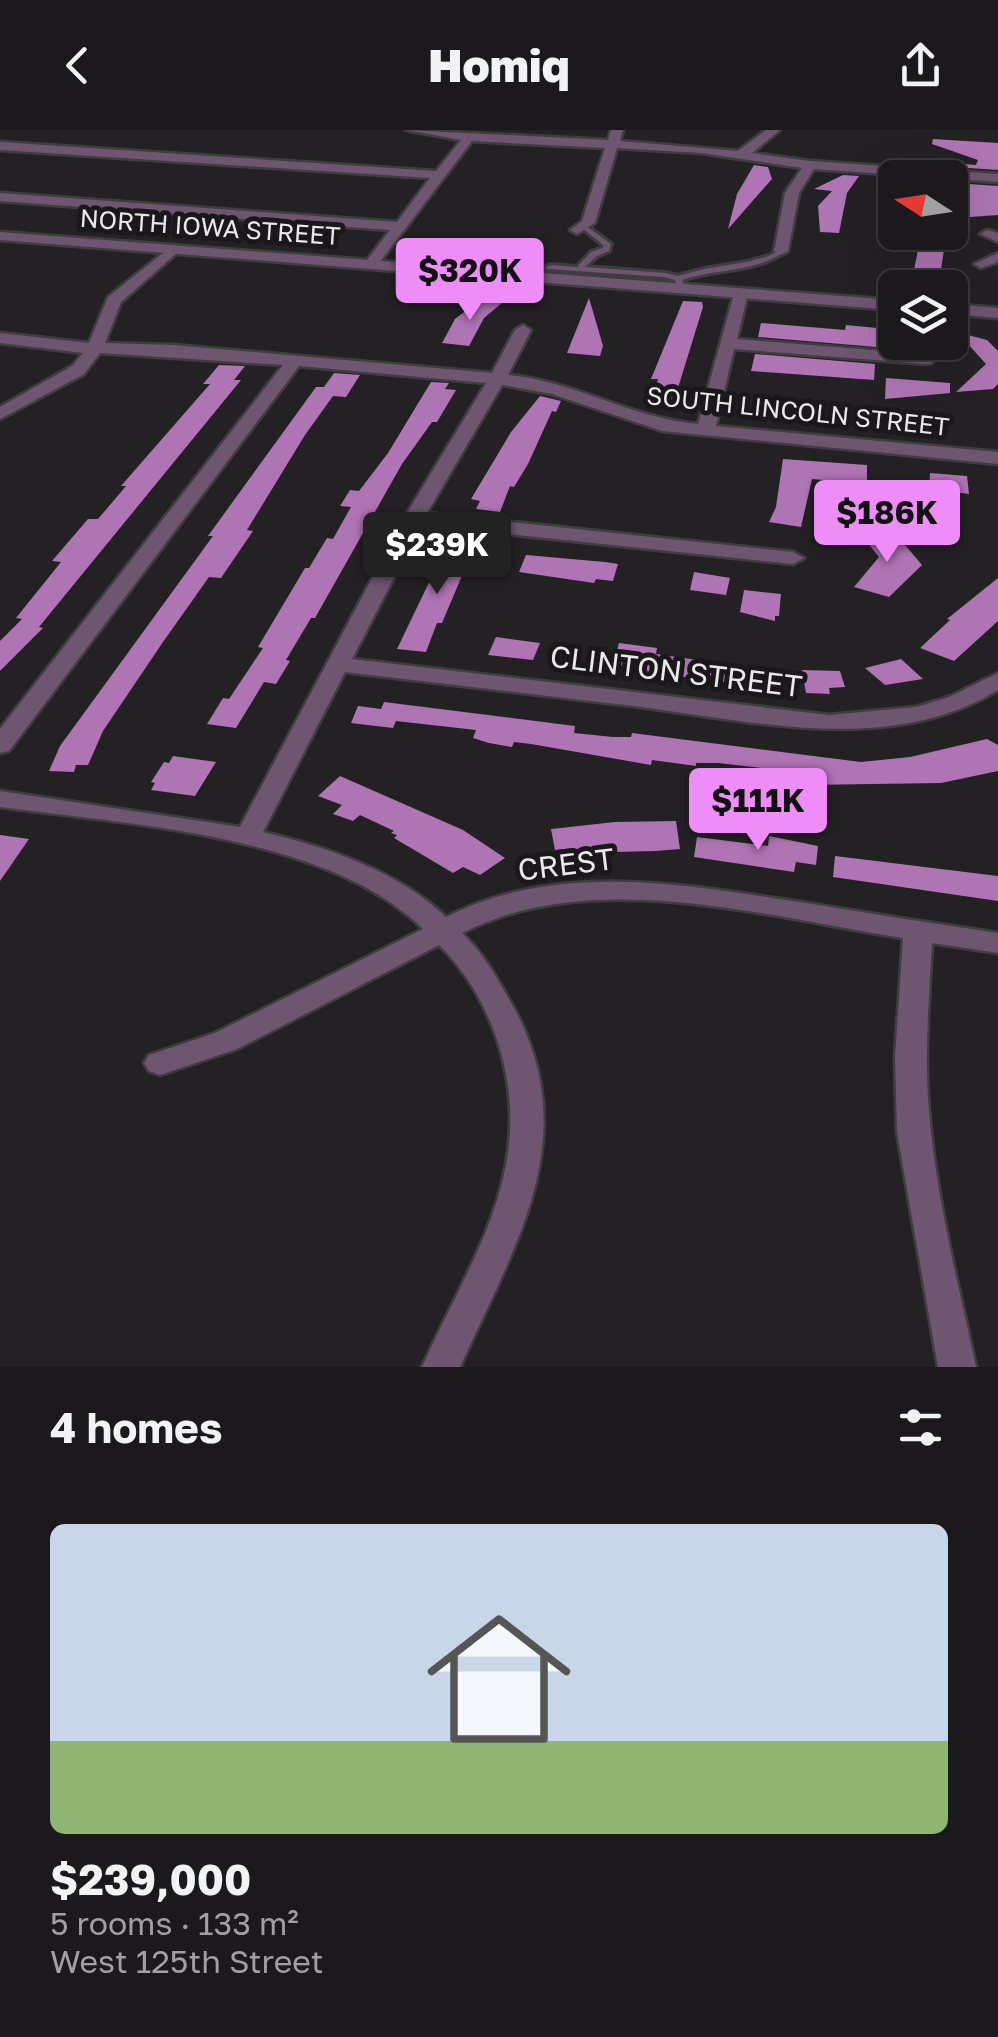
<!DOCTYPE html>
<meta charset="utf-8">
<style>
body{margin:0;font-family:"Golos Text",sans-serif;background:#242224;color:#f1f3f6;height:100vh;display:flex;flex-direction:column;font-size:38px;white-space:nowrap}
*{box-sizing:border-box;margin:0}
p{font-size:32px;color:#a0a0a3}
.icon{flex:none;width:55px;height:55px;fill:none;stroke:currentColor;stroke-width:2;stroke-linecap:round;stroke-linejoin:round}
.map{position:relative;height:1237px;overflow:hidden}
.side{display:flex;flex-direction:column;background:#1b191b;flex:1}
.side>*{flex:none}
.needle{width:65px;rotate:282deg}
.fabs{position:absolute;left:878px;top:30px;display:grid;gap:20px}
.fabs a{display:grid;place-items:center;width:90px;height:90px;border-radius:15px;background:#1b191b;box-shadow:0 10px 40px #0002,0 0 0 2px #39383a;font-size:50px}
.price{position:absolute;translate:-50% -85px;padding:0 22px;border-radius:10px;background:#ee8cf8;color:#111;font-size:32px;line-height:65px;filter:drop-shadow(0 2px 5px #0008)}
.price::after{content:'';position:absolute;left:50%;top:60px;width:30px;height:22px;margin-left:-15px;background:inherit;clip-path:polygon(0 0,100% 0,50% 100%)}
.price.on{background:#222;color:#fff}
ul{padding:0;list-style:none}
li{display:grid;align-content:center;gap:20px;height:530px;padding:0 50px}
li+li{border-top:2px solid #39383a}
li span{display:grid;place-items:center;height:310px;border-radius:15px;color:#555}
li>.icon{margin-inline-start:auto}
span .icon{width:180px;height:180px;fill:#fffc;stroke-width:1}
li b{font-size:42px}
h2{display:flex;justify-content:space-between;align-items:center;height:120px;padding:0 50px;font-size:42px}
header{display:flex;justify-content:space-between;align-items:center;height:130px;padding:0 50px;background:#1b191b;font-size:45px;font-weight:800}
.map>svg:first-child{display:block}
</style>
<header><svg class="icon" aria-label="back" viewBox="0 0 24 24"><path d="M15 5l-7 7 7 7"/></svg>Homiq<svg class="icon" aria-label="share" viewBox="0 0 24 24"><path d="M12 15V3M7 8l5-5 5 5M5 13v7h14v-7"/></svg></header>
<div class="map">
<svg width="998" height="1237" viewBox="0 0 998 1237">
<rect width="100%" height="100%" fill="#242124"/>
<g fill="#ae74b3">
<path d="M933,9L998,13V40L954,37L953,33L976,35L978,30L932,14Z"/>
<path d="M754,35L768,37L772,49L728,99L737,64Z"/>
<path d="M843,45L859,46L847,63L839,103L820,102L818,76L832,61L814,59Z"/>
<path d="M954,53L998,56V85L956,88Z"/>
<path d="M921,105H946L939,154L914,140Z"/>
<path d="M509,167L484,188L469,216L442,213L455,189L476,173Z"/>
<path d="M589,168L603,216L600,226L567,223Z"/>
<path d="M683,171L702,172L703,177L673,274L650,272L658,249H651Z"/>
<path d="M761,193L845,200L846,195L877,198L876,217L758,207Z"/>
<path d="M957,202L987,210L998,221V254L993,259L956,262L986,234Z"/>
<path d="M755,224L875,234L874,250L751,241Z"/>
<path d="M219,235L245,236L234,250H241L39,497L43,498L0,541V511L22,489L16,488L61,432L52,431L88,389H98L126,356H121L210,254H203Z"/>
<path d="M334,243L360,245L346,267L333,266L305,305L247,400L253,401L221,448L209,447L163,512L103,601L88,635H76L74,642L49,641L60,616L213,406H208L316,257H324Z"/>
<path d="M886,248L950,253V263L885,269Z"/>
<path d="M431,252L449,253L445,259L456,260L437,292H432L402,334L315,488H311L286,530L290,531L276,554L264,552L236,598L207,594L223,568L229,569L263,518L258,517L305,438H309L327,408L333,409L351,377L340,376L350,360L359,361L388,323Z"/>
<path d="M540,266L561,271L556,282L552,281L528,334L514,357L510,356L500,382L476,379L480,371L471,369L511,302Z"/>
<path d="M783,329L867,335V354L812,349L801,397L769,392L776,377Z"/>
<path d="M930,343L967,346L969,364L929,359Z"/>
<path d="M851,392L888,411L900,409L922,435L889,467L854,457L879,427Z"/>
<path d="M449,411L475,415L442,493H437L426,522L397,519Z"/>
<path d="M526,425L605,432L618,434L613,451L596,449L594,453L519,442Z"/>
<path d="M694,442L730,448L726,465L690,460Z"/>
<path d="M998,448V491L954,531L920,518L950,490L947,489Z"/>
<path d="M744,460L781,464L779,486H775V491L740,482Z"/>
<path d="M496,507L540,513L533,530L488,525Z"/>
<path d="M619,513L657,518L656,524L772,541L770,558L630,540V536L613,535Z"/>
<path d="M901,529L923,549L885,555L865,538Z"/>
<path d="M802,540L840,541L845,557L829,558L830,564L806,563Z"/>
<path d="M384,572L575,596L574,603L613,607H631L632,603L861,632L910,627L987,609L998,615V641L941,653L805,655L804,643L718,633H696V636L652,630L651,635L531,614L514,612L512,617L489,613L473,608L476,600L396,591L393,598L351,593L358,576L381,579Z"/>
<path d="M173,626L216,632L195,666L151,660L155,653L151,652L164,632L169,633Z"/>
<path d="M340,646L463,700L505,728L480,745L463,737L453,743L394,708L397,705L391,703L394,701L360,685L353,691L333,684L342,675L318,666Z"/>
<path d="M676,691L680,719L656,721L575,723L574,718L555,720L551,699L615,692Z"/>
<path d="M0,705L29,709L0,751Z"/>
<path d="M769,706L818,716L816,735L796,732L794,742L694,727L697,707L768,716Z"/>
<path d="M835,726L998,746V771L833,747Z"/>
</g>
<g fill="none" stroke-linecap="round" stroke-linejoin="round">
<defs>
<path id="service" d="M581,95H585L611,114L609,121L597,126L585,137L665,143L678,146L704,139L747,132L769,126L781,119L785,121C756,143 715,138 682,150L685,159L681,161L677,159L675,150L664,147L547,139L546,137L550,135L577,137L591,122L603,118V115L581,97Z"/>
<g id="minor">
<path d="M406,0L608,10L611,0H623L620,11L738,21L766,0H780L752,23L810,31L998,44V52L814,39L799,63L788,121L781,125L774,121L785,63L802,38L701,23L617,18L595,93L577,104L570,100L582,91L605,18L472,11L376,137L371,138L364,134L390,100L0,71V63L397,92L430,48L0,20V12L436,41L461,10Z"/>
<path d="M987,100L998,103V112L980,104Z"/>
<path d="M173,115L180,119L178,122L121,172L105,213L173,215L492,243L515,200L523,195L531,200L508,245C574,251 631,288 698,294L735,160L748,163L737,209L932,225V233L926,234L734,219L716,296L998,322V334L662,301L552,264L502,255L427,383L793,422L804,428L793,434L421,395L352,529L829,585L916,577L949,567L998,543V560C887,628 745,589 625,575C532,564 439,553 345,542L263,702C327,717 398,741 446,787C557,731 683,754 800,772C866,783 932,793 998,803V823L932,813C929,869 924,925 929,981C936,1068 958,1152 976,1237H938L897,1002L895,927L903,808C767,787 592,736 462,803C483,823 496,846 510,871C587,1005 515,1114 460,1237H422C470,1130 536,1042 500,919C489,881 468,843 439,815L237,919L160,945L149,941L144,933L149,925L215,903L423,799C329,705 126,694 0,677V661L240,697L404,388L486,253L299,236L9,621L0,623V599L283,235L100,223L84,244L0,289V277L72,236L83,223L0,213V203L89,213L108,167Z"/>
<path d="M998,123V132L981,138L974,134Z"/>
</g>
<g id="tertiary">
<path d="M0,102L895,170V180L0,110Z"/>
<path d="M950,174L998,178V188L950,184Z"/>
</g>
</defs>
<use href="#service" stroke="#403d40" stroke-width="6"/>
<use href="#minor" stroke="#403d40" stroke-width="5"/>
<use href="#tertiary" stroke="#403d40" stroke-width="5"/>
<use href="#service" fill="#6e5670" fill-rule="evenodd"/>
<use href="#minor" fill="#6e5670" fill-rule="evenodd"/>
<use href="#tertiary" fill="#6e5670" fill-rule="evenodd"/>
</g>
<g text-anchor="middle" stroke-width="10" stroke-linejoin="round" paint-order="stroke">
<g font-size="25" fill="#eae8ea" stroke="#1b181b">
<text transform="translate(210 97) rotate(4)" y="9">NORTH IOWA STREET</text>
<text transform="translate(798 281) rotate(6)" y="9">SOUTH LINCOLN STREET</text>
</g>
<g font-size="30" fill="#eae8ea" stroke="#1b181b">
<text transform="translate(676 542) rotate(7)" y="10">CLINTON STREET</text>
<text transform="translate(566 735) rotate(-7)" y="10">CREST</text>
</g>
</g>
</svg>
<div class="fabs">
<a><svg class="needle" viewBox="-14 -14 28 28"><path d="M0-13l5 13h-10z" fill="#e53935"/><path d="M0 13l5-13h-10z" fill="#a0a0a3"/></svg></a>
<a><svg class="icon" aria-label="layers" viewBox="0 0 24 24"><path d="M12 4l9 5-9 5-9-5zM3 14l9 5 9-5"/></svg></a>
</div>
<b class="price" style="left:470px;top:193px">$320K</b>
<b class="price" style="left:887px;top:435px">$186K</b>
<b class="price on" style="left:437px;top:467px">$239K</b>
<b class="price" style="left:758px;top:723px">$111K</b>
</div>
<section class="side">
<h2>4 homes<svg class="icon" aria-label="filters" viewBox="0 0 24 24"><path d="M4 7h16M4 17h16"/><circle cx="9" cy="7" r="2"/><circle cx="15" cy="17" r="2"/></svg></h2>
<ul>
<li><span style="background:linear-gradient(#c9d6e8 70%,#8fb573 0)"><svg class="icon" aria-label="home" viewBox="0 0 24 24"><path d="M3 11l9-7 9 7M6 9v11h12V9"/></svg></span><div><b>$239,000</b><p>5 rooms · 133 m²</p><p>West 125th Street</p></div></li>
</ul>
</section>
